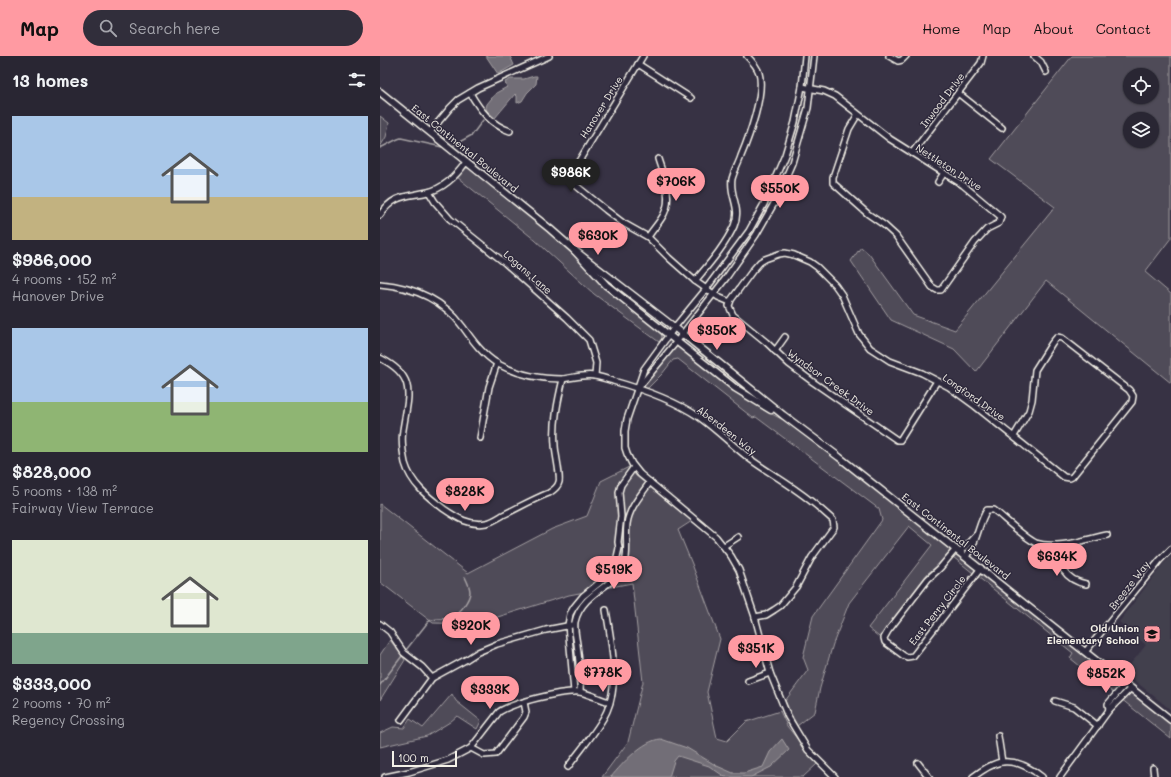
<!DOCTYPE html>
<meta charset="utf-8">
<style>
body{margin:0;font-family:Mali,sans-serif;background:#312e3b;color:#f1f3f6;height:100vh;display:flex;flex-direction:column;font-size:15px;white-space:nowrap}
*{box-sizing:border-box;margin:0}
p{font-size:13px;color:#a5a5ac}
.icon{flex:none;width:22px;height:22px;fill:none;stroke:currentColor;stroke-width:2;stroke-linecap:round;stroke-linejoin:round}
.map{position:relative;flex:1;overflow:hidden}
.drawer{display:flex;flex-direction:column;background:#292633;width:380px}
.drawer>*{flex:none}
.tools{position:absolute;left:743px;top:12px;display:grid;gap:8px}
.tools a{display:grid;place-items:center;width:36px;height:36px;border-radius:50%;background:#292633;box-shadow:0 1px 3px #0004,0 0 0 1px #45434e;font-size:20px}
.scale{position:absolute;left:12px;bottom:10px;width:65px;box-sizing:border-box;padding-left:4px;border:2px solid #f4f1e8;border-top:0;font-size:11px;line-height:14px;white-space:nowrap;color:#f4f1e8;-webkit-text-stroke:3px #2f2a3d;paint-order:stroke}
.price{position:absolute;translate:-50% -34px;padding:0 9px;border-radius:14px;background:#ff9aa2;color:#111;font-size:13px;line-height:26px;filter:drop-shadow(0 1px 2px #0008)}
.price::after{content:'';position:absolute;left:50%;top:24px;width:12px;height:9px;margin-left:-6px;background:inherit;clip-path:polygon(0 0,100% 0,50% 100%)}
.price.active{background:#222;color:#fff}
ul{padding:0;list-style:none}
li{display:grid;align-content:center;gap:8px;height:212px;padding:0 12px}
li span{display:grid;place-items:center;height:124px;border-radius:0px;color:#555}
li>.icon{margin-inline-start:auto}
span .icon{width:72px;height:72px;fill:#fffc;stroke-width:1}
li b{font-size:17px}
h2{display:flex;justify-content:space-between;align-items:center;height:48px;padding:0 12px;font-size:17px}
header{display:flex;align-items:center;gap:24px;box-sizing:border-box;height:56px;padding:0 20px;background:#ff9aa2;color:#111}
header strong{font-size:19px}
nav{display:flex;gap:22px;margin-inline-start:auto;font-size:14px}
.search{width:280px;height:36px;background:#312e3b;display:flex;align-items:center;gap:10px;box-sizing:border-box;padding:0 14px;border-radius:22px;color:#a5a5ac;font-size:15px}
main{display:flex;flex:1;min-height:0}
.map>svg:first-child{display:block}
</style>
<header>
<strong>Map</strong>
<div class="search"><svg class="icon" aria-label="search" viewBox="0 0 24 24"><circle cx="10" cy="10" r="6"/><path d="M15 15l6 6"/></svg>Search here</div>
<nav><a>Home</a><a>Map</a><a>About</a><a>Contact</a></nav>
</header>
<main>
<section class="drawer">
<h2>13 homes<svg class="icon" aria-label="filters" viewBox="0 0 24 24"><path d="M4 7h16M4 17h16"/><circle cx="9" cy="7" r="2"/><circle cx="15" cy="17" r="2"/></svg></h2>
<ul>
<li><span style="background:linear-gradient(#a9c7e8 65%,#c2b280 0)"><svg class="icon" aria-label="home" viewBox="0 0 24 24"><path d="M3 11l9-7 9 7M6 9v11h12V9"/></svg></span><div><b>$986,000</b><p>4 rooms · 152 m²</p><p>Hanover Drive</p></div></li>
<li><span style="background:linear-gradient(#a9c7e8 60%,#8fb573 0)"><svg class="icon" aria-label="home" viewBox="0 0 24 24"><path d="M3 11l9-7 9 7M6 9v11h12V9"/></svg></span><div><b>$828,000</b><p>5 rooms · 138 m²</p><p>Fairway View Terrace</p></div></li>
<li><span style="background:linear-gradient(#dfe7d0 75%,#7fa58c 0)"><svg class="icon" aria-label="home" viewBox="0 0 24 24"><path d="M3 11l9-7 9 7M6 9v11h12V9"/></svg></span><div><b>$333,000</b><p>2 rooms · 70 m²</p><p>Regency Crossing</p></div></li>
</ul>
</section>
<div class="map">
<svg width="791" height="721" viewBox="0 0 791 721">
<rect width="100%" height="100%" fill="#373244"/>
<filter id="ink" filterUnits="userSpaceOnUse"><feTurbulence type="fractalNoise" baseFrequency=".025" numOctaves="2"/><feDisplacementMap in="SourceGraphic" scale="8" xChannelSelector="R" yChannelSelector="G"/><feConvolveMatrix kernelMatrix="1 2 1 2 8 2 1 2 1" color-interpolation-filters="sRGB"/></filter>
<g filter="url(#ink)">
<path fill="#433f4e" d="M791,501V654L744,616L766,589L739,566L784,507Z"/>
<g fill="#504b59" stroke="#a29ea0" fill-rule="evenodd">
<path d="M692,0H791V182L765,216L791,238V327L666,225L596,316L574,293L511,264L471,205L481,191L489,198L533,259L575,274L675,151L611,103ZM750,19H772V41H750ZM750,63H772V85H750Z"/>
<path d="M0,60L9,67L6,81L0,91Z"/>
<path d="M85,112H89L93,114L186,191L220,226L281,276L282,282L279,286L214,238L155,184L77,121Z"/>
<path d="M295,290L300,291L348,329L388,356L413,369L438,388L791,667V683L690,602L693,597L568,497L556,511L548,517L499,581L488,572L552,489L529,470L469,547L453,588L440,632L435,656L417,670L405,645L428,614L423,601L433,560L502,464L499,453L376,361L373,362L298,303L293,304L282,318L268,332H265L264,327Z"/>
<path d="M249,411L256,420L312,465L298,474L312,508L340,583L327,636L337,682L347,685L366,666L400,655L407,670L437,708L423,721H222L248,686L263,626L252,527L189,539L95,568L53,567L0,526V448L88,517L172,473L207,460L221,425Z"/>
<path d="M10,584L25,604L0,644V599Z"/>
<path d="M72,638L76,645L101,665L97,673L77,660L70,666L47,680L0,691V677L13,671L24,672L30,663L43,672Z"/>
</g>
<g fill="#726e77" stroke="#a6a2a4">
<path d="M106,0H130L134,9L118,18Z"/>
<path d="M154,20H157L156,28L147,37L142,45L137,47V40L135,38L115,62L107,55L106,52L107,48L116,37L127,31L125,26L131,23H144Z"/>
<path d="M281,683L307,692L337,710L353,717H364L383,711L390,696L402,683L409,694L391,711L371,721H345L329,710L298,700L294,705L289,721H231C242,708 263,684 281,683Z"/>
</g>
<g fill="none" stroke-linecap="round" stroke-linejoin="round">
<g stroke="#a6a2a4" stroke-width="1.5">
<path d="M74,89L92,79L103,64"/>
<path d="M0,92C7,89 14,84 21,82L62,91"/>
<path d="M26,594L48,566C55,561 64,565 72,561C79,559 90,543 90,536C90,531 87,525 85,521"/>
<path d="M0,629L22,600"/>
</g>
<defs>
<g id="minor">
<path d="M263,0L188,123L226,154L243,167L268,181L289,202L315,225L338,241L350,246"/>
<path d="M425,0L422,31L415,66L405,99L384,148L369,175L326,233L294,272L264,313L247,363L245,375V392L247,398L252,408L260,418L336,481L351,500L359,514L375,561L390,617L408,661L428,694L455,721"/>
<path d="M509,0L518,5L522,4L526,0"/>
<path d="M654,0L661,6L666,16"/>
<path d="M258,8L311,42"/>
<path d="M422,31L444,35L455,40L510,83L583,129L620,160L621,161L619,167L607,173L595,186L561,234H557L552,231L516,180L504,169L488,158L453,127V121L469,73L478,58"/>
<path d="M90,37C100,54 111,69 130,75"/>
<path d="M578,37L622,72"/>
<path d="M50,76L70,52L78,44L98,32L169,0"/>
<path d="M532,97L601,7L603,0"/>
<path d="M558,126L564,117"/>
<path d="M49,136L55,146L70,163L125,207L187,262L209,284L216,307L215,320"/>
<path d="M0,159C14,138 26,141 48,136C64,132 77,119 86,106"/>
<path d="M268,181C273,173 280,166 284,158C293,141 283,119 278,103"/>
<path d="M315,225C329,208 345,190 354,170C362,152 349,140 352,123C354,115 359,107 361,100C369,81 385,37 379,17C377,10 372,5 367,0"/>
<path d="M0,228C33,231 63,243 83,271C93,285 103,299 118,308C137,318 160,323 182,323C193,322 204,318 215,320C221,321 227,323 233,325C262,333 294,344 319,361C337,374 353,390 370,403C385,414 401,423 416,434C429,443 441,453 453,464L454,471L432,501L416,531L400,550L394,554L386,559L375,561"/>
<path d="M395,295L405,281"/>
<path d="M0,302C38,321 28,340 23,374C21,385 23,397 25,407C31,428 48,441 64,453C77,462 90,470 106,467C112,466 118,462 123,459C138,452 153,443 169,437C174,434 178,431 179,426C181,421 175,397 175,389C173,367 178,344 183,323"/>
<path d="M557,325L520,384H517L433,326L409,308L386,286L353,259L349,250L351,244L373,214L380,206L385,203L399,198L405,197L414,199L430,206L437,211L455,229L462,239L479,278L490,292L510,305L542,317L569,331L595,350L684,421L690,422L692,421L752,346L753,340L749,334L682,282L677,281L672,287L655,314L652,344L649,355L634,380"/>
<path d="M260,330L297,285L346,222L376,179L396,144L412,107L428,52L434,0"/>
<path d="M100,382L109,331L117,307"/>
<path d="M675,489C679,509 684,524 706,528"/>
<path d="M344,490L358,481"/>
<path d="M576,493L560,512L548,523L508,575L504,582L505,586L524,600L527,601L533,600L601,512"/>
<path d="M580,496L596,479"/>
<path d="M586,501C589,496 593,490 595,484C599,474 601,463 607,454H614C624,462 646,483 656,487C676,494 707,483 727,479"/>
<path d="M0,568L10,576L24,597L42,611L52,622"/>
<path d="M706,595L780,504L791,493"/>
<path d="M368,625L390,617"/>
<path d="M194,636L188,569L190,558L194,551L203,540L219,527L235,510L239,492L238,486L241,460L239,436L241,429L254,411"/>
<path d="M200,636C201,620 199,604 197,588C196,581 194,573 195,566C199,547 215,537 230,526C234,523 238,520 241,516C250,502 245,484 247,468C249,452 261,439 270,426"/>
<path d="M675,645L694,651L718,670"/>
<path d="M729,654L728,648L746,627"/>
<path d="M21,664L52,622L87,603L98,596L117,588L166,574L192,569"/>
<path d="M618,680L622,706"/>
<path d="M91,692L104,699L116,698L144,661L146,656L144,646"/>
<path d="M538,707L549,721"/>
<path d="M188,711C200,694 219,673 227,655C240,625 231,585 226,554"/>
<path d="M773,712L774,721"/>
<path d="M5,721L29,716L68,704L91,692L119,656C132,647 183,634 200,636C209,638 220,643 229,646"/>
<path d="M593,721C601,715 611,708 621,706C636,704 651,712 662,721"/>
<path d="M680,721L729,654L751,632"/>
</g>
<g id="major">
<path d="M0,36L170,173L194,194L226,229L355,332L391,354"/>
<path d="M194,194L303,278L403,359L459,401L791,664"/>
</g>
</defs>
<use href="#minor" stroke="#f4f1e8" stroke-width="8"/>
<use href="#major" stroke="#f4f1e8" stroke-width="9"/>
<use href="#minor" stroke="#2f2a3d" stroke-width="5"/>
<use href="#major" stroke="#2f2a3d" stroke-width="6"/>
</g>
</g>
<defs>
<symbol id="school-square" viewBox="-11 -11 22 22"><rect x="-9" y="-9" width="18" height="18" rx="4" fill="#ff9aa2" stroke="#2f2a3d"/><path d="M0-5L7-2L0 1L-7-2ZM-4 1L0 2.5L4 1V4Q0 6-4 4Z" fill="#111"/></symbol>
</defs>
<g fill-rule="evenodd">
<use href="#school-square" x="762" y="568" width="20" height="20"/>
</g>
<g text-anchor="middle" stroke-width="3" stroke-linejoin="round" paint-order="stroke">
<g font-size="10" fill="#f4f1e8" stroke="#2f2a3d">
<text transform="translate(562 44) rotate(-53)" y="4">Inwood Drive</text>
<text transform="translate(221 51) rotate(-58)" y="4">Hanover Drive</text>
<text transform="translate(85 92) rotate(39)" y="4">East Continental Boulevard</text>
<text transform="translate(569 111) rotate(33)" y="4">Nettleton Drive</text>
<text transform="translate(148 216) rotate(41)" y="4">Logans Lane</text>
<text transform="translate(451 326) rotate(36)" y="4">Wyndsor Creek Drive</text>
<text transform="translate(594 341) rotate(35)" y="4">Longford Drive</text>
<text transform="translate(347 374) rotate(38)" y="4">Aberdeen Way</text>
<text transform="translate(576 480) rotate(38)" y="4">East Continental Boulevard</text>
<text transform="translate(749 529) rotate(-52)" y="4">Breeze Way</text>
<text transform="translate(557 554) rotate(-52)" y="4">East Perry Circle</text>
</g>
<g font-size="10" font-weight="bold" fill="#f4f1e8" stroke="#2f2a3d" text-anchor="end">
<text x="759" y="576">Old Union<tspan x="759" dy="12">Elementary School</tspan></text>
</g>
</g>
</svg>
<div class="tools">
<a><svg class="icon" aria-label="locate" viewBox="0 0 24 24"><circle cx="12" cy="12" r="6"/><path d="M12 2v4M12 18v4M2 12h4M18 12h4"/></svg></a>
<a><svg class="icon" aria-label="layers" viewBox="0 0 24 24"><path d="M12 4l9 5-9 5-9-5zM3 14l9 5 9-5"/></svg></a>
</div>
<div class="scale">100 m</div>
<b class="price active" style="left:191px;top:137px">$986K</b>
<b class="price" style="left:296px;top:146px">$706K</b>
<b class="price" style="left:400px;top:153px">$550K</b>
<b class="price" style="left:218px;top:200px">$630K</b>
<b class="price" style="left:337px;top:295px">$350K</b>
<b class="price" style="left:85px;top:456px">$828K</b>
<b class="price" style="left:677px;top:521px">$634K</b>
<b class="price" style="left:234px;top:534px">$519K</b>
<b class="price" style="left:91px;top:590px">$920K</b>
<b class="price" style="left:376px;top:613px">$351K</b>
<b class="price" style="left:223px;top:637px">$778K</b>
<b class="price" style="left:726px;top:638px">$852K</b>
<b class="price" style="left:110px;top:654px">$333K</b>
</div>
</main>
